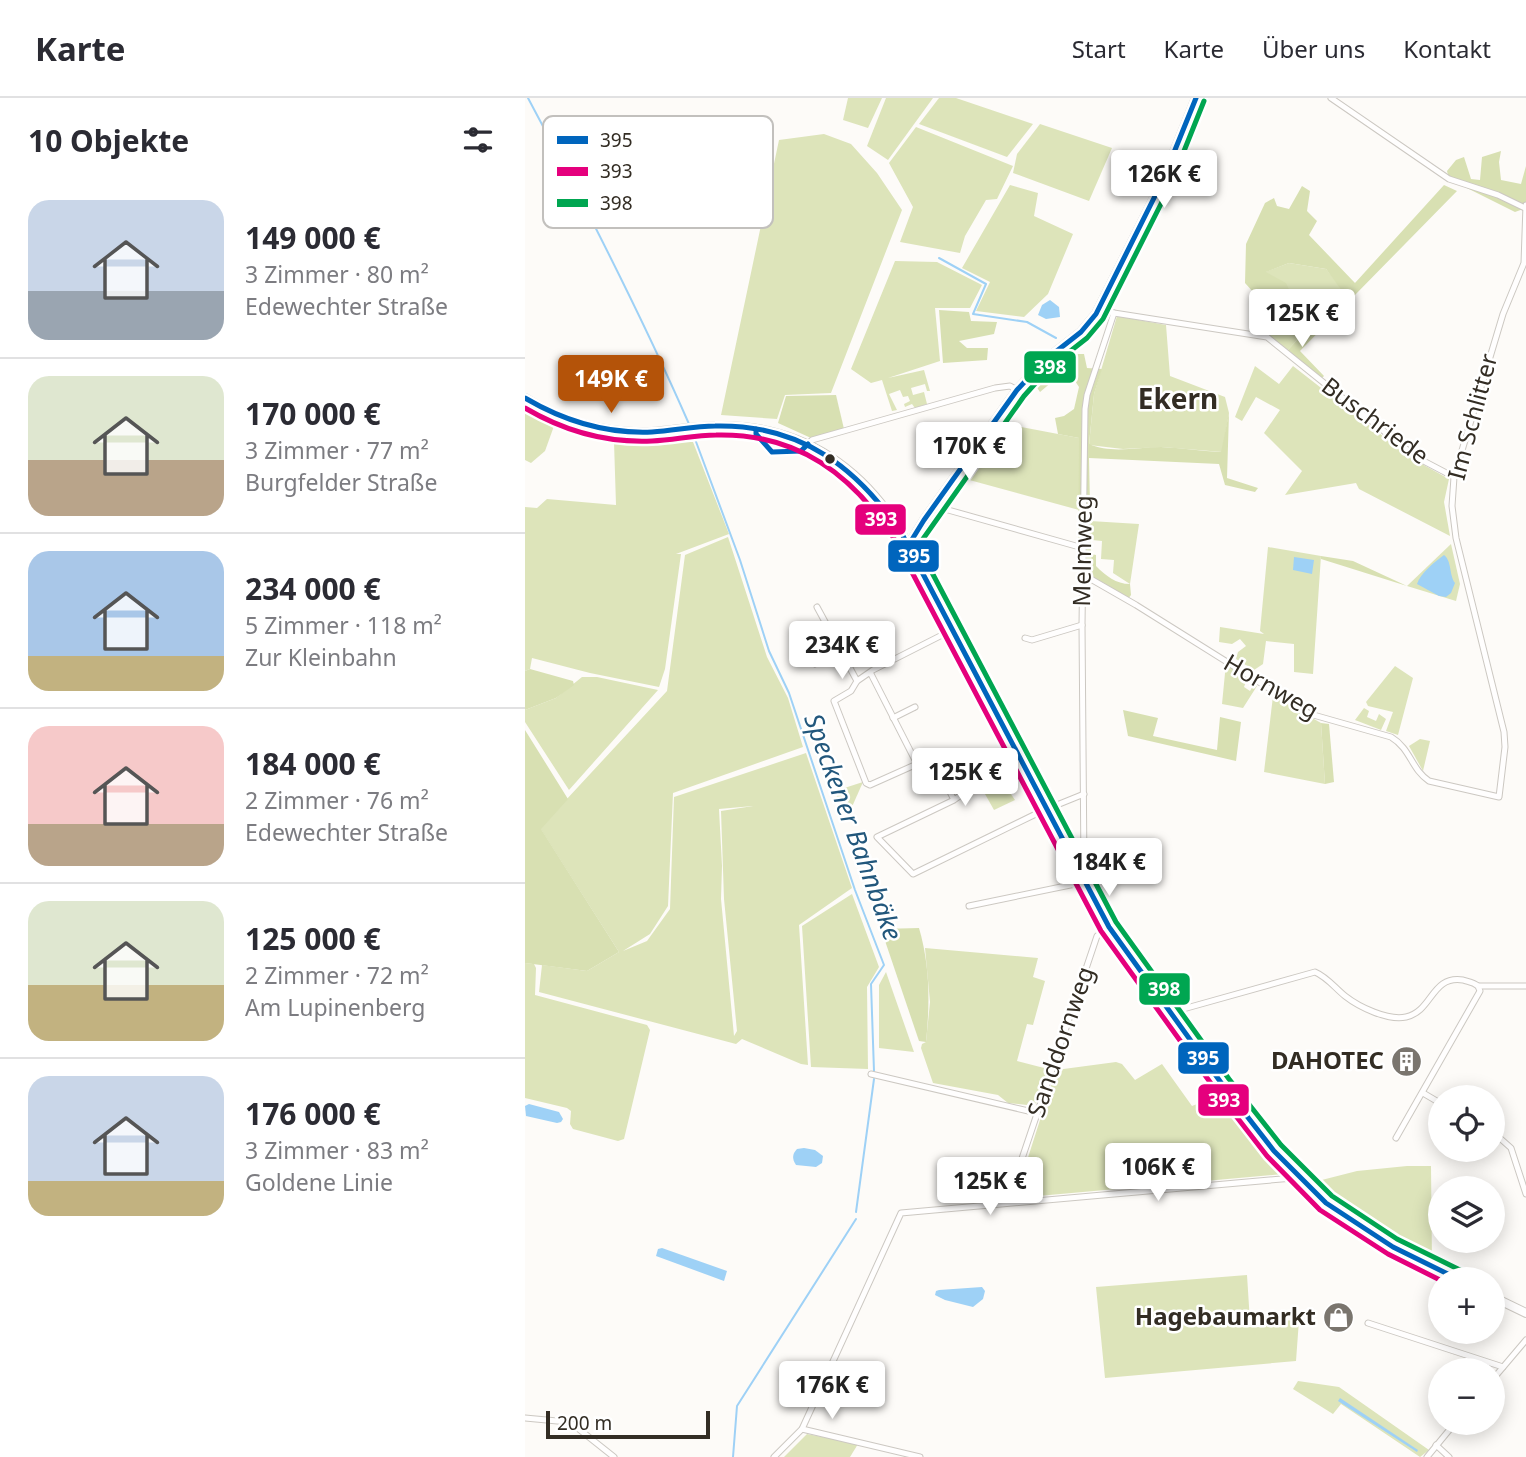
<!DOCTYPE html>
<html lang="de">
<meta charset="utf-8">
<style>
body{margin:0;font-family:"Noto Sans",sans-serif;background:#f2f2f3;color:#2b2b33;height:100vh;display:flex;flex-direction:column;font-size:26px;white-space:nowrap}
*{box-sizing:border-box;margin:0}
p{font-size:23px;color:#7c7c81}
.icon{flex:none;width:38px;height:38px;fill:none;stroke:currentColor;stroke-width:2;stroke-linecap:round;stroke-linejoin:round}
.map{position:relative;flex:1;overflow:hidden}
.panel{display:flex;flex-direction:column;background:#fff;width:525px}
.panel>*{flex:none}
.buttons{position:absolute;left:903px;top:987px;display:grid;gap:14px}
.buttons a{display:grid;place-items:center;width:77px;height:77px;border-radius:50%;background:#fff;box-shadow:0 4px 18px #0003;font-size:35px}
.scale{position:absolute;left:21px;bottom:18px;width:164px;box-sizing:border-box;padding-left:7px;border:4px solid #332d24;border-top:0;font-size:19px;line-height:24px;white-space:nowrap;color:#332d24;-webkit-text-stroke:5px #fff;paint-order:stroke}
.price{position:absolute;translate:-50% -60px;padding:0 16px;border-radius:7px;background:#fff;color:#222;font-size:23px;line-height:46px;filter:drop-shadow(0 2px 4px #0008)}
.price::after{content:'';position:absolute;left:50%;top:42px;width:21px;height:16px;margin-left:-10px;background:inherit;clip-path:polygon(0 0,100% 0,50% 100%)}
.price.on{background:#b45309;color:#fff}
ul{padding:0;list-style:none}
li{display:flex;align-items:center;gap:21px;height:175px;padding:0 28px}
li+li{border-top:2px solid #e1e1e2}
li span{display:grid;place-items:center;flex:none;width:196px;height:140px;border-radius:21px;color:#555}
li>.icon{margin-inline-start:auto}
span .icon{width:84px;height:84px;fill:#fffc;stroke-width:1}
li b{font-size:30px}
h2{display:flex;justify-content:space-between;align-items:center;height:84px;padding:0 28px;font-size:30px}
header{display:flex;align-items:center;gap:42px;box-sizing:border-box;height:98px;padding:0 35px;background:#fff;border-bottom:2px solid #e1e1e2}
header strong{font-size:33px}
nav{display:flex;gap:38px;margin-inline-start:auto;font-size:24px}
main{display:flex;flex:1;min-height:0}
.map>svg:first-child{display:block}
</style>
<header>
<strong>Karte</strong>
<nav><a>Start</a><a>Karte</a><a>Über uns</a><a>Kontakt</a></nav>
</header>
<main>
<section class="panel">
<h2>10 Objekte<svg class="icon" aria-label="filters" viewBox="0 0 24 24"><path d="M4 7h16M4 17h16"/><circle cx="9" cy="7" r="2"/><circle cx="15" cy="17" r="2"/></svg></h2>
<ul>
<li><span style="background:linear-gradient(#c9d6e8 65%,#9aa5b1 0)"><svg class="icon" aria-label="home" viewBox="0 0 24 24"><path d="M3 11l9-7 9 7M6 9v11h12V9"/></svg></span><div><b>149 000 €</b><p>3 Zimmer · 80 m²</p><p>Edewechter Straße</p></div></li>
<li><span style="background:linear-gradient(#dfe7d0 60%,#b9a48a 0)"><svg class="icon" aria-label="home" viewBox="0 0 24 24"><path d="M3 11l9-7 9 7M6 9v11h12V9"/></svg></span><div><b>170 000 €</b><p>3 Zimmer · 77 m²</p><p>Burgfelder Straße</p></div></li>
<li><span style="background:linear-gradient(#a9c7e8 75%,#c2b280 0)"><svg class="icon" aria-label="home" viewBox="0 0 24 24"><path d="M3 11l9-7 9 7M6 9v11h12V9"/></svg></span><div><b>234 000 €</b><p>5 Zimmer · 118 m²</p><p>Zur Kleinbahn</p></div></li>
<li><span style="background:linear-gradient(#f6c9c9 70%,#b9a48a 0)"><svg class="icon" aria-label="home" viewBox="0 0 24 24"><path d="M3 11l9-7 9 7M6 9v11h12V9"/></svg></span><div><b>184 000 €</b><p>2 Zimmer · 76 m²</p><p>Edewechter Straße</p></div></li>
<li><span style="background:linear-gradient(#dfe7d0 60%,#c2b280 0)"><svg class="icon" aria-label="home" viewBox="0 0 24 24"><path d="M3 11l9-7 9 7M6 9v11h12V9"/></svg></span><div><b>125 000 €</b><p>2 Zimmer · 72 m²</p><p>Am Lupinenberg</p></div></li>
<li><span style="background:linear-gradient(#c9d6e8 75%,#c2b280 0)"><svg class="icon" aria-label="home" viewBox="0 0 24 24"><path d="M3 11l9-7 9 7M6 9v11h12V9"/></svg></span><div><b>176 000 €</b><p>3 Zimmer · 83 m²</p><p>Goldene Linie</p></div></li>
</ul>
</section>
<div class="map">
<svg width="1001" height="1359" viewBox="0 0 1001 1359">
<rect width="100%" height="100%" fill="#fdfbf8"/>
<g fill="#dde4ba" fill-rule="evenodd">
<path d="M323,0H357L343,30L318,22Z"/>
<path d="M361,0H408L363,62L342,48Z"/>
<path d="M414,0H431L508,26L482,59L394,26Z"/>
<path d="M515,26L587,50L564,103L488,75L492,56Z"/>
<path d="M391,29L488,68L472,101L461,102L440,138L435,155L375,144L388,109L364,65Z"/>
<path d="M299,36L326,46L352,75L377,112L306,295L260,297L252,321L196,317L254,42Z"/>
<path d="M485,87L513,95L509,118L548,136L523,196L499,219L451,213L465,184L437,170Z"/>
<path d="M370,163L412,164L457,187L445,210H410L415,263L363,280L399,272L405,293H402L400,286L386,290L388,297L399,294L402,306L390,310L387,306L380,309L379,306L385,303L383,298L378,299L375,292L364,296L372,312L367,313L357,282L346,285L326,271Z"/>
<path d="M764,165L801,171L818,192L761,254L742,239L735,238L736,233L741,235L754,224L740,174Z"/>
<path d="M592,218L641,227L645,278L700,299L704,315L697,354L637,349L598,351L564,347L569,296Z"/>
<path d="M730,268L754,286L768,268L886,360L924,381L919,404L925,438L834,391L831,385L760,397L777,373L739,335L755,312L731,299L717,323L710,319Z"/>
<path d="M0,310L29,328L20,353L6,365L0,362Z"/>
<path d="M475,325L554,340V412L437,380Z"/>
<path d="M89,344H168L204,436L151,456H156L140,571L134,589L65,575L7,560L5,571L0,573V409L12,410L22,401L91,407Z"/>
<path d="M565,423L614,426L605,486L588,475L589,462L576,461L577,443L567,442Z"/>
<path d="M203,439L242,559L263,600L278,649L148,695L143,808L125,836L98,853L122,843L145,811L149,699L281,655L327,790L274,827L283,967L276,966L217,941L211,946L14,894L17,867L62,873L94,854L15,730L142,593L160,457ZM228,708L196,713L199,801L212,933L209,938L196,801L197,768L194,711Z"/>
<path d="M926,446L935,486L931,503L882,488Z"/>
<path d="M743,449L796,458L788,576L769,574V546L741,543L738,566L729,572L711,561L713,554L721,548L715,541L707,546L694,544L695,529L739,536L735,533Z"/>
<path d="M701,565L722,581L719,589L725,593L729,586L732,588L718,610L697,606Z"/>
<path d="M870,568L888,580L873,637L861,633L868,614L843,608L841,604Z"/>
<path d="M57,579H72L133,592L44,692L0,624V612L31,600Z"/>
<path d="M748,598L796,625L800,686L739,674Z"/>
<path d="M839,610L844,613L842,619L851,623L854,616L861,621L856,632L830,622Z"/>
<path d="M895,641L905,643L898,673L884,648Z"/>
<path d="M338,684L326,711H325L312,699L310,693Z"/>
<path d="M479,686L490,702L469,712L460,696Z"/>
<path d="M327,796L354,869L342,889L343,971L286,969L277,828Z"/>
<path d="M400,850L513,860L508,879L520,883L508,927L502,926L492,963L523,971L512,1005L502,1007L483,1005L473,997L408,985L396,950L397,946L401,944L405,904Z"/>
<path d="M0,865L9,866L11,870L10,897L122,927L125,932L99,1041L93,1043L48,1031L45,1026L46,1013L42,1010L0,1000Z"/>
<path d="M361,874L389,954L354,950V887Z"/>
<path d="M591,964L597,966L610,982L637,966L667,1008L695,997L758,1076L490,1100L531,972Z"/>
<path d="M882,1068H906L907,1165C864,1141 821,1118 785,1085L832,1073Z"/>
<path d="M722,1177L725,1224L774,1222L771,1263L580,1280L571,1189Z"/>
<path d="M773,1283L814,1289L904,1352L895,1359L816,1306L808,1316L768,1291Z"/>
<path d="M282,1336L333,1346L325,1359H259Z"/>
</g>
<g fill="#d8e0b2">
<path d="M976,53L974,64L976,82L996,86L1001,68V110L990,114L924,81L922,73L931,62L939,59L946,81L955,82L957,59Z"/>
<path d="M919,87L932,93L775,253L799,278L795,282L761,254L817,193L801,171L764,165L741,174L761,185L770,204L754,224L741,235L747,215L720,185L721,146L740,105L749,100L752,108L764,111L777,88L785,93L782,113L792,123L784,137L830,185Z"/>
<path d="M414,212L444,214L446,223L472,224L469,236L434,243L442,250H463L462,262L418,265Z"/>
<path d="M536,256H559L562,270L577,271L569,296L564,346C586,356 613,349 636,349C656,350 676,353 696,354L704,315L702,380L733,390L730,394L700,387L694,366L564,360L566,456L571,457V468C581,478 591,486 605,486L606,497L603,501L553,472L554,340L533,336L530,320L539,318L549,311L554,289L546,277L533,272L528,283L515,294L507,282Z"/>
<path d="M311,297L319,331L286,340L253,325L261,298Z"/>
<path d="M796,458L828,463L882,488L796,461Z"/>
<path d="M5,571L48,583L49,587L31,600L0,612V573Z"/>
<path d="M598,612L633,620L628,638L692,652L695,619L716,624L711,663L603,638Z"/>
<path d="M796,625L804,626L809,684L800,686Z"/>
<path d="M0,632L43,701L16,731L94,854L62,873L0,865Z"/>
<path d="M394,830C405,868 405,905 401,944L394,943L356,831Z"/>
</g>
<g fill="#9ed1f6">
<path d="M525,202L534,209L535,219L521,221L513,217L517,207Z"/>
<path d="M919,457C927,463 924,477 930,485L926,495L921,499L914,498L892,486C896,474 910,464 919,457Z"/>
<path d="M769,459L789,462L787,476L768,472Z"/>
<path d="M4,1006L34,1014L38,1021L36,1024L32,1025L1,1018L0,1008Z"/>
<path d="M279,1050L290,1052L298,1058L297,1065L291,1069L271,1067C267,1061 267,1056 272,1051Z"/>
<path d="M137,1150L202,1173L199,1183L131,1158L133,1151Z"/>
<path d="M457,1189L460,1193L458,1201L448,1209L420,1202L410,1197L411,1193L414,1192Z"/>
<path d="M815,1300L893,1352L892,1354L813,1303Z"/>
</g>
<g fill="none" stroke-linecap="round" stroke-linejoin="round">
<g stroke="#9ed1f6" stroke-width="2">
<path d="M3,0C60,107 115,214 164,326"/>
<path d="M414,160L461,186L448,216L502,224L531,240"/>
<path d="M170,341L215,462L244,553L264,595L330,792L359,867L346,886L349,973"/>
<path d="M331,1114L349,981"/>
<path d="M208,1359L212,1308L331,1121"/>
</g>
<defs>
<g id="street">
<path d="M806,0L924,81L973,97L1000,110"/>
<path d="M575,210L589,215L742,239L891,359L929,379"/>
<path d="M283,346L287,342L470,290L485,288L492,292"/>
<path d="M409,408L558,450"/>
<path d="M557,476L611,507L785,616L866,639C886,651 886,671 904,683L974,699L980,649L979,634L931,440L927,408L929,379L978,216L999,165L1001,107"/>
<path d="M292,509L332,583"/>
<path d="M500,540L507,542L557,527"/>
<path d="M290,566L315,553"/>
<path d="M346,576L392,666L345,687L341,685L309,603L326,593L332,583L348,572L427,532"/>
<path d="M368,620L390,609"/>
<path d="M392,666L413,657"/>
<path d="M429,702L422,688L427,683L436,697L429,702L352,739L388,776L517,713L559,696"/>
<path d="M559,771L557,527L560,311L562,297L589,215"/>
<path d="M444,808L560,784"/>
<path d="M646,916L651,913L790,874C802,879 810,890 820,898C834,909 863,923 881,919C908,913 906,877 938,882C944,884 948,884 953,888H1001"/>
<path d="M346,976L512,1015"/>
<path d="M898,995L915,1005"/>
<path d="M968,1034L986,1050L1001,1096"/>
<path d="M871,1040L955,893L953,888"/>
<path d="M482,1105L572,838L584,829"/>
<path d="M843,1225L978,1269"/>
<path d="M968,1281L1001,1242"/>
<path d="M0,1320L43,1324L50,1328L89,1359"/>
<path d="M277,1331L395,1359"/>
<path d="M911,1347L924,1359"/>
<path d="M249,1359L277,1331L376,1115L768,1080L771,1077"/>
<path d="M902,1359L930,1325"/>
</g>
<g id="secondary">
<path d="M0,300C38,324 81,336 127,334C151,332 176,327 201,328C280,330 339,371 378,438L584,829L697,986L749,1053L801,1105L823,1121L868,1149L933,1181"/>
<path d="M383,448L399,422L492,292L519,263L556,234L571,216L637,84L671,0"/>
<path d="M968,1199L1001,1215"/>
</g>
</defs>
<use href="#street" stroke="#ccc8c2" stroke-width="7"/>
<use href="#secondary" stroke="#ccc8c2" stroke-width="10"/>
<use href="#street" stroke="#fffefe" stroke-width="5"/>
<use href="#secondary" stroke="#fffefe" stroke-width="8"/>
<defs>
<g id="bus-1">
<path d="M0,300C39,323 81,336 127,334C148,333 169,328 190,328C275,326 333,369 378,438L584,829L697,986L749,1053L801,1105L868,1149L933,1181"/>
<path d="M231,331V336L247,354L276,353L283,346"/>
<path d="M383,448L399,422L492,292L519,263L556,234L571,216L637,84L671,0"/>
</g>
<path id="bus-2" d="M0,310C39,333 83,345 127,343C149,342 170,337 191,337C273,335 328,377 370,442L576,833L690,991L742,1058L795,1112L863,1156L915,1182"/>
<path id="bus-3" d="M679,3L645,88L578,221L562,240L525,269L499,298L393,448L591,824L704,981L756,1047L807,1098L872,1141L937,1173"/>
</defs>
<use href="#bus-1" stroke="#fff" stroke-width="10"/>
<use href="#bus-2" stroke="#fff" stroke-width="10"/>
<use href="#bus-3" stroke="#fff" stroke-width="10"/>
<use href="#bus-1" stroke="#0065bd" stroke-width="5"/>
<use href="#bus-2" stroke="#e5007d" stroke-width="5"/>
<use href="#bus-3" stroke="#00a651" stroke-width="5"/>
</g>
<defs>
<symbol id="building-disc" viewBox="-11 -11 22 22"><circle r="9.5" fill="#7a756e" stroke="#fff"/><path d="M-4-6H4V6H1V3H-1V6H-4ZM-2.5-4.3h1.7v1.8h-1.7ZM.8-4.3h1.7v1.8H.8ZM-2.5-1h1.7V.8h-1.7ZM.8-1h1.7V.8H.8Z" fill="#fff"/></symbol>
<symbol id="shop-disc" viewBox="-11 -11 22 22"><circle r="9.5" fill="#7a756e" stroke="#fff"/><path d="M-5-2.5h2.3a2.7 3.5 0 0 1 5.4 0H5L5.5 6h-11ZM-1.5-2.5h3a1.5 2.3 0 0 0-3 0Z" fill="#fff"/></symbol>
</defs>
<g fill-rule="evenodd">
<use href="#building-disc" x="864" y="946" width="35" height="35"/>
<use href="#shop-disc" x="796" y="1202" width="35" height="35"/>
</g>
<circle fill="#332d24" stroke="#fff" stroke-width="2.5" cx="305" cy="361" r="6"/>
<g text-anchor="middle" stroke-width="5" stroke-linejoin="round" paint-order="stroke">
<g font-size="24" fill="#332d24" stroke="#fff">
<text transform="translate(948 319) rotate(-75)" y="8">Im Schlitter</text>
<text transform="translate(850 323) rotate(37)" y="8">Buschriede</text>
<text transform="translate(558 453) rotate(-89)" y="8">Melmweg</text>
<text transform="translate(746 589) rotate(30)" y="8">Hornweg</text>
<text transform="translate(536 944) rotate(-71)" y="8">Sanddornweg</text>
</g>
<g font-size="24" font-weight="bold" fill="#332d24" stroke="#fff" text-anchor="end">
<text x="859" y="971">DAHOTEC</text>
<text x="791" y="1227">Hagebaumarkt</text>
</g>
<g font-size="26" font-style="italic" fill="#22577c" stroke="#fff">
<text transform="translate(328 729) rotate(70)" y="9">Speckener Bahnbäke</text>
</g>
<g font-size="28" font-weight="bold" fill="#332d24" stroke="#fff">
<text x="653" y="311">Ekern</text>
</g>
</g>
<rect x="18" y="18" width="230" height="112" rx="10" fill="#fff" stroke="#c2c0bd" stroke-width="2"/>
<rect x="32" y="38" width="31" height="8" fill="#0065bd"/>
<rect x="32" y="69" width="31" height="9" fill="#e5007d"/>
<rect x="32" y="101" width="31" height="8" fill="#00a651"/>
<g font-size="19" fill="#332d24">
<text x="75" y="49">395</text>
<text x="75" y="80">393</text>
<text x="75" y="112">398</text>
</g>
<g stroke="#fff" stroke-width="2.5">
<rect x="498" y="252" width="54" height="34" rx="7" fill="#00a651"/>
<rect x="329" y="405" width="53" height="33" rx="7" fill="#e5007d"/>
<rect x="362" y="441" width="53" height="34" rx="7" fill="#0065bd"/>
<rect x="613" y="874" width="53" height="34" rx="7" fill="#00a651"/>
<rect x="652" y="943" width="53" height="34" rx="7" fill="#0065bd"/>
<rect x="672" y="985" width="53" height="34" rx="7" fill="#e5007d"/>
</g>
<g font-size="19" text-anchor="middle" font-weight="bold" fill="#fff">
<text x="525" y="276">398</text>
<text x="356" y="428">393</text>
<text x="389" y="465">395</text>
<text x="639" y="898">398</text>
<text x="678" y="967">395</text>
<text x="699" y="1009">393</text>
</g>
</svg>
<div class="buttons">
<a><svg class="icon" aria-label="locate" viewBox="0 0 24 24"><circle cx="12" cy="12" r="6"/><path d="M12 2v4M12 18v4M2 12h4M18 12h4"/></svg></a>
<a><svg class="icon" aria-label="layers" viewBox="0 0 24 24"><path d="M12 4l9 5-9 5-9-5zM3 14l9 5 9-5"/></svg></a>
<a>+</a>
<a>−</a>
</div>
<div class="scale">200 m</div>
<b class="price" style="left:639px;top:112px">126K €</b>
<b class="price" style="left:777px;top:251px">125K €</b>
<b class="price on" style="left:86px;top:317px">149K €</b>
<b class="price" style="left:444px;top:384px">170K €</b>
<b class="price" style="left:317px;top:583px">234K €</b>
<b class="price" style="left:440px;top:710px">125K €</b>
<b class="price" style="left:584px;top:800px">184K €</b>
<b class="price" style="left:633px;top:1105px">106K €</b>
<b class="price" style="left:465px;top:1119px">125K €</b>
<b class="price" style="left:307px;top:1323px">176K €</b>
</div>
</main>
